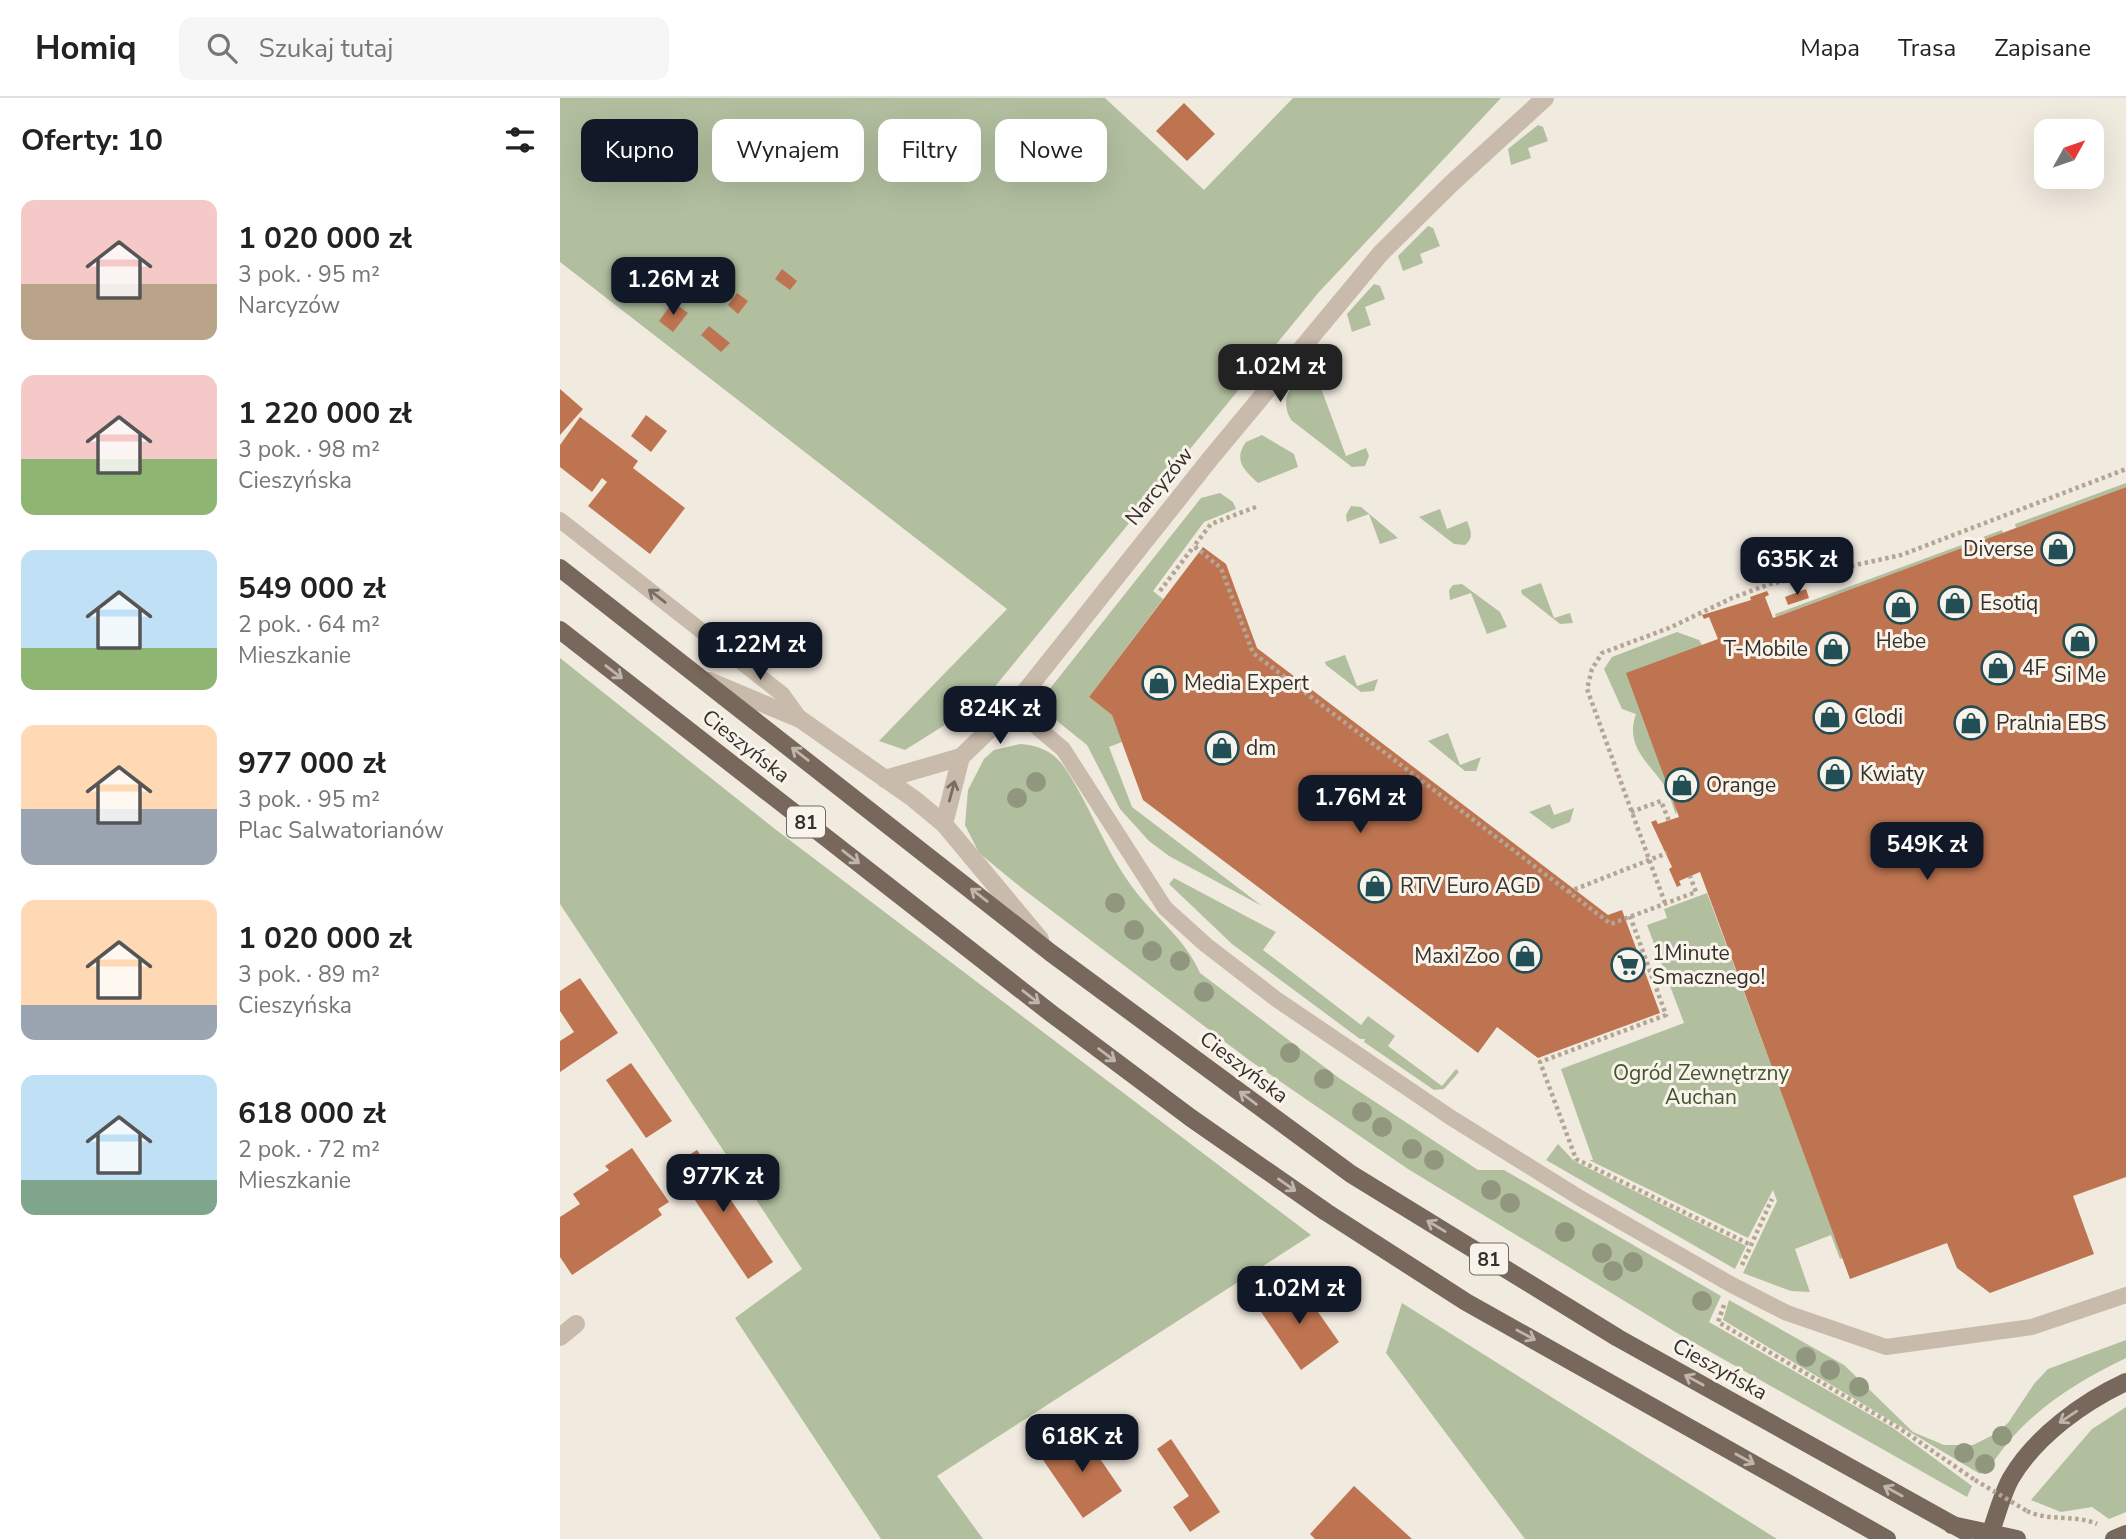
<!DOCTYPE html>
<html lang="pl">
<meta charset="utf-8">
<style>
body{margin:0;font-family:"Nunito Sans",sans-serif;background:#f6f6f6;color:#222;height:100vh;display:flex;flex-direction:column;font-size:26px;white-space:nowrap}
*{box-sizing:border-box;margin:0}
p{font-size:23px;color:#767676}
.icon{flex:none;width:38px;height:38px;fill:none;stroke:currentColor;stroke-width:2;stroke-linecap:round;stroke-linejoin:round}
.map{position:relative;flex:1;overflow:hidden}
.panel{display:flex;flex-direction:column;background:#fff;width:560px}
.panel>*{flex:none}
.top-card{position:absolute;left:21px;top:21px;width:665px;height:63px;display:flex;gap:14px}
.needle{width:46px;rotate:50deg}
.fabs{position:absolute;left:1474px;top:21px;display:grid;gap:14px}
.fabs a{display:grid;place-items:center;width:70px;height:70px;border-radius:14px;background:#fff;box-shadow:0 7px 28px #0002;font-size:35px}
.price{position:absolute;translate:-50% -60px;padding:0 16px;border-radius:14px;background:#111827;color:#fff;font-size:23px;line-height:46px;filter:drop-shadow(0 2px 4px #0008)}
.price::after{content:'';position:absolute;left:50%;top:42px;width:21px;height:16px;margin-left:-10px;background:inherit;clip-path:polygon(0 0,100% 0,50% 100%)}
.price.active{background:#222;color:#fff}
ul{padding:0;list-style:none}
li{display:flex;align-items:center;gap:21px;height:175px;padding:0 21px}
li span{display:grid;place-items:center;flex:none;width:196px;height:140px;border-radius:14px;color:#555}
li>.icon{margin-inline-start:auto}
span .icon{width:84px;height:84px;fill:#fffc;stroke-width:1}
li b{font-size:30px}
h2{display:flex;justify-content:space-between;align-items:center;height:84px;padding:0 21px;font-size:30px}
.tag{padding:0 24px;border-radius:14px;background:#fff;box-shadow:0 7px 28px #0002;font-size:24px;line-height:63px}
.tag.active{background:#111827;color:#fff}
header{display:flex;align-items:center;gap:42px;box-sizing:border-box;height:98px;padding:0 35px;background:#fff;border-bottom:2px solid #e0e0e0}
header strong{font-size:33px}
nav{display:flex;gap:38px;margin-inline-start:auto;font-size:24px}
.search{width:490px;height:63px;background:#f6f6f6;display:flex;align-items:center;gap:18px;box-sizing:border-box;padding:0 24px;border-radius:14px;color:#767676;font-size:26px}
main{display:flex;flex:1;min-height:0}
.map>svg:first-child{display:block}
</style>
<header>
<strong>Homiq</strong>
<div class="search"><svg class="icon" aria-label="search" viewBox="0 0 24 24"><circle cx="10" cy="10" r="6"/><path d="M15 15l6 6"/></svg>Szukaj tutaj</div>
<nav><a>Mapa</a><a>Trasa</a><a>Zapisane</a></nav>
</header>
<main>
<section class="panel">
<h2>Oferty: 10<svg class="icon" aria-label="filters" viewBox="0 0 24 24"><path d="M4 7h16M4 17h16"/><circle cx="9" cy="7" r="2"/><circle cx="15" cy="17" r="2"/></svg></h2>
<ul>
<li><span style="background:linear-gradient(#f6c9c9 60%,#b9a48a 0)"><svg class="icon" aria-label="home" viewBox="0 0 24 24"><path d="M3 11l9-7 9 7M6 9v11h12V9"/></svg></span><div><b>1 020 000 zł</b><p>3 pok. · 95 m²</p><p>Narcyzów</p></div></li>
<li><span style="background:linear-gradient(#f6c9c9 60%,#8fb573 0)"><svg class="icon" aria-label="home" viewBox="0 0 24 24"><path d="M3 11l9-7 9 7M6 9v11h12V9"/></svg></span><div><b>1 220 000 zł</b><p>3 pok. · 98 m²</p><p>Cieszyńska</p></div></li>
<li><span style="background:linear-gradient(#bfe0f5 70%,#8fb573 0)"><svg class="icon" aria-label="home" viewBox="0 0 24 24"><path d="M3 11l9-7 9 7M6 9v11h12V9"/></svg></span><div><b>549 000 zł</b><p>2 pok. · 64 m²</p><p>Mieszkanie</p></div></li>
<li><span style="background:linear-gradient(#ffd9b3 60%,#9aa5b1 0)"><svg class="icon" aria-label="home" viewBox="0 0 24 24"><path d="M3 11l9-7 9 7M6 9v11h12V9"/></svg></span><div><b>977 000 zł</b><p>3 pok. · 95 m²</p><p>Plac Salwatorianów</p></div></li>
<li><span style="background:linear-gradient(#ffd9b3 75%,#9aa5b1 0)"><svg class="icon" aria-label="home" viewBox="0 0 24 24"><path d="M3 11l9-7 9 7M6 9v11h12V9"/></svg></span><div><b>1 020 000 zł</b><p>3 pok. · 89 m²</p><p>Cieszyńska</p></div></li>
<li><span style="background:linear-gradient(#bfe0f5 75%,#7fa58c 0)"><svg class="icon" aria-label="home" viewBox="0 0 24 24"><path d="M3 11l9-7 9 7M6 9v11h12V9"/></svg></span><div><b>618 000 zł</b><p>2 pok. · 72 m²</p><p>Mieszkanie</p></div></li>
</ul>
</section>
<div class="map">
<svg width="1566" height="1441" viewBox="0 0 1566 1441">
<rect width="100%" height="100%" fill="#f1eadf"/>
<g fill="#b2bf9f">
<path d="M0,0H545L644,92L733,0H941L759,194L423,603L345,652L319,643L447,511L0,164Z"/>
<path d="M978,27L983,29L988,43L968,50L971,60L951,67L948,51Z"/>
<path d="M868,128L873,130L880,148L860,156L863,165L843,173L838,158Z"/>
<path d="M814,186L820,188L825,201L805,209L811,227L792,234L787,216Z"/>
<path d="M755,274L786,358L806,350L809,358L805,368L792,369L731,322C718,298 733,282 755,274Z"/>
<path d="M702,337L734,356L738,369L698,385C684,372 673,362 686,344Z"/>
<path d="M1566,385V389L1456,430L1455,426Z"/>
<path d="M660,395L673,404L676,411L644,424L593,493L603,501L529,599L552,617L562,644L549,649L572,709L702,808L609,758L589,743L560,711L527,647L477,607L641,400Z"/>
<path d="M791,408L801,409L838,440L820,446L809,416L787,424L786,417Z"/>
<path d="M880,411L887,431L907,423C911,433 914,440 905,447L894,446L859,419Z"/>
<path d="M1442,432L1443,435L1216,519L1215,516Z"/>
<path d="M981,485L994,520L1010,515L1013,525L1000,526L962,496L961,492Z"/>
<path d="M902,486L940,514L947,529L927,536L911,495L890,502L889,492L893,487Z"/>
<path d="M1117,534L1139,542L1142,547L1116,717C1113,709 1110,698 1106,690C1090,665 1064,649 1076,616L1062,611L1044,571L1052,559Z"/>
<path d="M785,557L797,588L818,581L814,593L801,594L766,567L765,564Z"/>
<path d="M0,560L215,731L751,1137L377,1378L423,1441H321L175,1220L242,1171L0,806Z"/>
<path d="M888,635L900,667L921,659L916,673H905L868,643Z"/>
<path d="M460,646C476,647 491,652 502,666C526,699 543,747 568,783C591,817 624,838 640,875L779,980L918,1072H944L1161,1198L1149,1224L1333,1330L1412,1388L1407,1399L1117,1235L848,1071L689,962L463,791L419,755L405,727L408,692L424,661L434,652Z"/>
<path d="M990,706L994,717L1014,710L1010,724L992,731L969,714Z"/>
<path d="M614,780L716,834L703,852L801,927L808,918L835,938L828,948L882,988L896,971L899,974L884,991L874,992L804,944L805,941H800L672,846L609,786Z"/>
<path d="M1147,795L1283,1160L1280,1161L1271,1137L1235,1151L1250,1194L1231,1193L1183,1175L1217,1103L1213,1092L1188,1140L1029,1062H1033L1001,971L1124,925L1087,827L1107,820L1104,811Z"/>
<path d="M998,1046L1014,1063L1186,1148L1175,1171L986,1062Z"/>
<path d="M1169,1202L1284,1267L1353,1334L1384,1347H1413L1433,1337L1448,1325L1474,1286L1488,1271L1566,1242V1260C1510,1287 1457,1321 1426,1376L1421,1373L1420,1376L1163,1222Z"/>
<path d="M842,1205L1217,1441H965L826,1255Z"/>
<path d="M1566,1309V1414L1549,1421L1532,1409L1501,1414L1471,1402L1532,1331Z"/>
</g>
<g fill="#be7450">
<path d="M624,5L655,36L627,63L596,33Z"/>
<path d="M222,171L237,183L230,192L215,181Z"/>
<path d="M177,195L188,203L178,216L168,207Z"/>
<path d="M113,204L128,215L113,234L99,223Z"/>
<path d="M149,228L170,245L161,254L141,237Z"/>
<path d="M0,291L23,311L0,337Z"/>
<path d="M86,317L107,333L91,354L71,338Z"/>
<path d="M20,319L78,363L73,370L125,410L90,456L28,408L47,384L42,380L32,394L0,369V347Z"/>
<path d="M1566,389V1079L1513,1098L1534,1156L1430,1195L1397,1170L1387,1145L1290,1181L1140,774L1119,783L1121,787L1117,789L1109,771L1112,769L1091,724L1096,722L1098,726L1119,719L1066,575L1158,541L1149,519L1144,521L1142,517L1191,502L1190,499L1207,493L1209,497L1205,499L1213,520Z"/>
<path d="M643,449L666,466L697,550L1048,817L1062,812L1100,915L978,960L937,929L918,955L583,702L552,617L529,599Z"/>
<path d="M1246,491L1249,500L1228,507L1225,499Z"/>
<path d="M20,880L58,935L0,974V943L14,934L0,913V893Z"/>
<path d="M71,965L112,1023L86,1040L46,982Z"/>
<path d="M72,1050L109,1104L98,1111L102,1117L12,1177L0,1159V1119L20,1106L13,1096L49,1072L45,1068Z"/>
<path d="M137,1052L213,1164L188,1181L112,1068Z"/>
<path d="M737,1184L779,1244L741,1272L699,1211Z"/>
<path d="M521,1333L562,1393L523,1420L481,1359Z"/>
<path d="M611,1341L660,1414L630,1434L613,1409L629,1398L597,1351Z"/>
<path d="M794,1388L852,1441H755L750,1436Z"/>
</g>
<g fill="none" stroke-linecap="round" stroke-linejoin="round">
<g stroke="#b4a595" stroke-width="4.5" stroke-dasharray="3.5 3.5" stroke-linecap="butt">
<path d="M696,409L651,426L634,448L661,470L693,555L1051,826L1136,794L1130,778"/>
<path d="M600,493L634,448"/>
<path d="M1071,714L1101,703L1109,723"/>
<path d="M1008,794L1107,755"/>
<path d="M1105,805L1027,591L1032,571L1042,555L1109,530L1172,500L1210,486L1341,457L1566,371"/>
<path d="M1070,818L1106,917L980,964L1016,1061L1191,1147"/>
<path d="M1182,1167L1212,1101"/>
<path d="M1164,1207L1158,1224L1339,1330L1415,1382"/>
<path d="M1467,1413C1490,1424 1515,1416 1537,1426"/>
</g>
<g stroke="#c9bbab" stroke-width="16">
<path d="M0,422L222,596L240,621"/>
<path d="M453,609L503,651L605,810L646,847L716,901L890,1019L1020,1100L1172,1187L1227,1215L1326,1249L1472,1229L1566,1197"/>
</g>
<g stroke="#c9bbab" stroke-width="18">
<path d="M149,583L240,621L354,701L384,726L480,841"/>
<path d="M325,681L401,659L453,609L650,361L821,155L892,85L985,0"/>
<path d="M384,726L401,659"/>
<path d="M0,1239L16,1226"/>
</g>
<g stroke="#78685c" stroke-width="18">
<path d="M0,470L491,855L791,1076L1058,1240L1406,1434"/>
<path d="M0,532L492,916L631,1020L766,1114L906,1204L1327,1441"/>
<path d="M1428,1441C1436,1422 1441,1398 1451,1380C1476,1338 1523,1304 1566,1284"/>
<path d="M1554,1441L1566,1436"/>
</g>
<path stroke="#b4a595" stroke-width="4.5" stroke-dasharray="3.5 3.5" stroke-linecap="butt" d="M1415,1382L1467,1413"/>
<path stroke="#78685c" stroke-width="18" d="M1392,1427L1457,1441"/>
</g>
<g fill="#91977e">
<circle cx="476" cy="684" r="10"/>
<circle cx="457" cy="700" r="10"/>
<circle cx="555" cy="805" r="10"/>
<circle cx="574" cy="832" r="10"/>
<circle cx="592" cy="853" r="10"/>
<circle cx="620" cy="863" r="10"/>
<circle cx="644" cy="894" r="10"/>
<circle cx="730" cy="955" r="10"/>
<circle cx="764" cy="981" r="10"/>
<circle cx="802" cy="1014" r="10"/>
<circle cx="822" cy="1029" r="10"/>
<circle cx="852" cy="1051" r="10"/>
<circle cx="874" cy="1062" r="10"/>
<circle cx="931" cy="1092" r="10"/>
<circle cx="950" cy="1105" r="10"/>
<circle cx="1005" cy="1134" r="10"/>
<circle cx="1042" cy="1155" r="10"/>
<circle cx="1073" cy="1164" r="10"/>
<circle cx="1053" cy="1173" r="10"/>
<circle cx="1142" cy="1203" r="10"/>
<circle cx="1246" cy="1259" r="10"/>
<circle cx="1270" cy="1272" r="10"/>
<circle cx="1299" cy="1289" r="10"/>
<circle cx="1442" cy="1338" r="10"/>
<circle cx="1404" cy="1355" r="10"/>
<circle cx="1425" cy="1366" r="10"/>
</g>
<defs><path id="oneway-shaft" d="M-6 0H5M1.5-3L5.5 0L1.5 3" fill="none" stroke-width="1.6" stroke-linecap="round" stroke-linejoin="round" transform="scale(1.75)"/></defs>
<g stroke="#796e64">
<use href="#oneway-shaft" transform="translate(97 498) rotate(-142)"/>
<use href="#oneway-shaft" transform="translate(392 693) rotate(-75)"/>
</g>
<g stroke="#bfb5ab">
<use href="#oneway-shaft" transform="translate(54 574) rotate(38)"/>
<use href="#oneway-shaft" transform="translate(240 656) rotate(-142)"/>
<use href="#oneway-shaft" transform="translate(291 759) rotate(38)"/>
<use href="#oneway-shaft" transform="translate(419 797) rotate(-142)"/>
<use href="#oneway-shaft" transform="translate(471 899) rotate(38)"/>
<use href="#oneway-shaft" transform="translate(547 957) rotate(37)"/>
<use href="#oneway-shaft" transform="translate(688 1000) rotate(-143)"/>
<use href="#oneway-shaft" transform="translate(727 1087) rotate(35)"/>
<use href="#oneway-shaft" transform="translate(876 1128) rotate(-149)"/>
<use href="#oneway-shaft" transform="translate(966 1237) rotate(29)"/>
<use href="#oneway-shaft" transform="translate(1134 1282) rotate(-151)"/>
<use href="#oneway-shaft" transform="translate(1508 1319) rotate(146)"/>
<use href="#oneway-shaft" transform="translate(1185 1361) rotate(29)"/>
<use href="#oneway-shaft" transform="translate(1333 1393) rotate(-151)"/>
</g>
<defs>
<symbol id="shop-ring" viewBox="-11 -11 22 22"><circle r="9.5" fill="#f9f4eb" stroke="#224e56" stroke-width="1.5"/><path d="M-5-2.5h2.3a2.7 3.5 0 0 1 5.4 0H5L5.5 6h-11ZM-1.5-2.5h3a1.5 2.3 0 0 0-3 0Z" fill="#224e56"/></symbol>
<symbol id="supermarket-ring" viewBox="-11 -11 22 22"><circle r="9.5" fill="#f9f4eb" stroke="#224e56" stroke-width="1.5"/><path d="M-6-5.5h2.5l.6 2H6L4.5 2H-2.5L-4.4-4H-6ZM-1.5 3.2a1.3 1.3 0 1 0 .1 0ZM3 3.2a1.3 1.3 0 1 0 .1 0Z" fill="#224e56"/></symbol>
</defs>
<g fill-rule="evenodd">
<use href="#shop-ring" x="1479" y="432" width="38" height="38"/>
<use href="#shop-ring" x="1376" y="486" width="38" height="38"/>
<use href="#shop-ring" x="1322" y="490" width="38" height="38"/>
<use href="#shop-ring" x="1501" y="524" width="38" height="38"/>
<use href="#shop-ring" x="1254" y="532" width="38" height="38"/>
<use href="#shop-ring" x="1419" y="551" width="38" height="38"/>
<use href="#shop-ring" x="580" y="566" width="38" height="38"/>
<use href="#shop-ring" x="1251" y="600" width="38" height="38"/>
<use href="#shop-ring" x="1392" y="606" width="38" height="38"/>
<use href="#shop-ring" x="643" y="631" width="38" height="38"/>
<use href="#shop-ring" x="1256" y="657" width="38" height="38"/>
<use href="#shop-ring" x="1103" y="668" width="38" height="38"/>
<use href="#shop-ring" x="796" y="769" width="38" height="38"/>
<use href="#shop-ring" x="946" y="839" width="38" height="38"/>
<use href="#supermarket-ring" x="1049" y="848" width="38" height="38"/>
</g>
<g text-anchor="middle" stroke-width="6" stroke-linejoin="round" paint-order="stroke">
<g fill="#f9f4eb" stroke="#716a64" stroke-width="2">
<rect x="227" y="708.5" width="38" height="31" rx="5"/>
<rect x="910" y="1145.5" width="38" height="31" rx="5"/>
</g>
<g font-size="19" font-weight="bold" fill="#372f2a">
<text x="246" y="731">81</text>
<text x="929" y="1168">81</text>
</g>
<g font-size="21" fill="#372f2a" stroke="#f9f4eb">
<text transform="translate(599 388) rotate(-51)" y="7">Narcyzów</text>
<text transform="translate(186 648) rotate(38)" y="7">Cieszyńska</text>
<text transform="translate(684 969) rotate(37)" y="7">Cieszyńska</text>
<text transform="translate(1160 1271) rotate(29)" y="7">Cieszyńska</text>
</g>
<g font-size="21" fill="#372f2a" stroke="#f9f4eb" text-anchor="start">
<text x="1474" y="458" text-anchor="end">Diverse</text>
<text x="1420" y="512">Esotiq</text>
<text x="1341" y="550" text-anchor="middle">Hebe</text>
<text x="1248" y="558" text-anchor="end">T-Mobile</text>
<text x="1462" y="577">4F</text>
<text x="1520" y="584" text-anchor="middle">Si Me</text>
<text x="624" y="592">Media Expert</text>
<text x="1294" y="626">Clodi</text>
<text x="1436" y="632">Pralnia EBS</text>
<text x="686" y="657">dm</text>
<text x="1300" y="683">Kwiaty</text>
<text x="1146" y="694">Orange</text>
<text x="840" y="795">RTV Euro AGD</text>
<text x="1092" y="862">1Minute<tspan x="1092" dy="24">Smacznego!</tspan></text>
<text x="940" y="865" text-anchor="end">Maxi Zoo</text>
</g>
<g font-size="21" fill="#43532f" stroke="#f9f4eb">
<text x="1141" y="982">Ogród Zewnętrzny<tspan x="1141" dy="24">Auchan</tspan></text>
</g>
</g>
</svg>
<div class="fabs">
<a><svg class="needle" viewBox="-14 -14 28 28"><path d="M0-13l5 13h-10z" fill="#e53935"/><path d="M0 13l5-13h-10z" fill="#767676"/></svg></a>
</div>
<b class="price" style="left:113px;top:219px">1.26M zł</b>
<b class="price active" style="left:720px;top:306px">1.02M zł</b>
<b class="price" style="left:1237px;top:499px">635K zł</b>
<b class="price" style="left:200px;top:584px">1.22M zł</b>
<b class="price" style="left:440px;top:648px">824K zł</b>
<b class="price" style="left:800px;top:737px">1.76M zł</b>
<b class="price" style="left:1367px;top:784px">549K zł</b>
<b class="price" style="left:163px;top:1116px">977K zł</b>
<b class="price" style="left:739px;top:1228px">1.02M zł</b>
<b class="price" style="left:522px;top:1376px">618K zł</b>
<div class="top-card">
<a class="tag active">Kupno</a>
<a class="tag">Wynajem</a>
<a class="tag">Filtry</a>
<a class="tag">Nowe</a>
</div>
</div>
</main>
